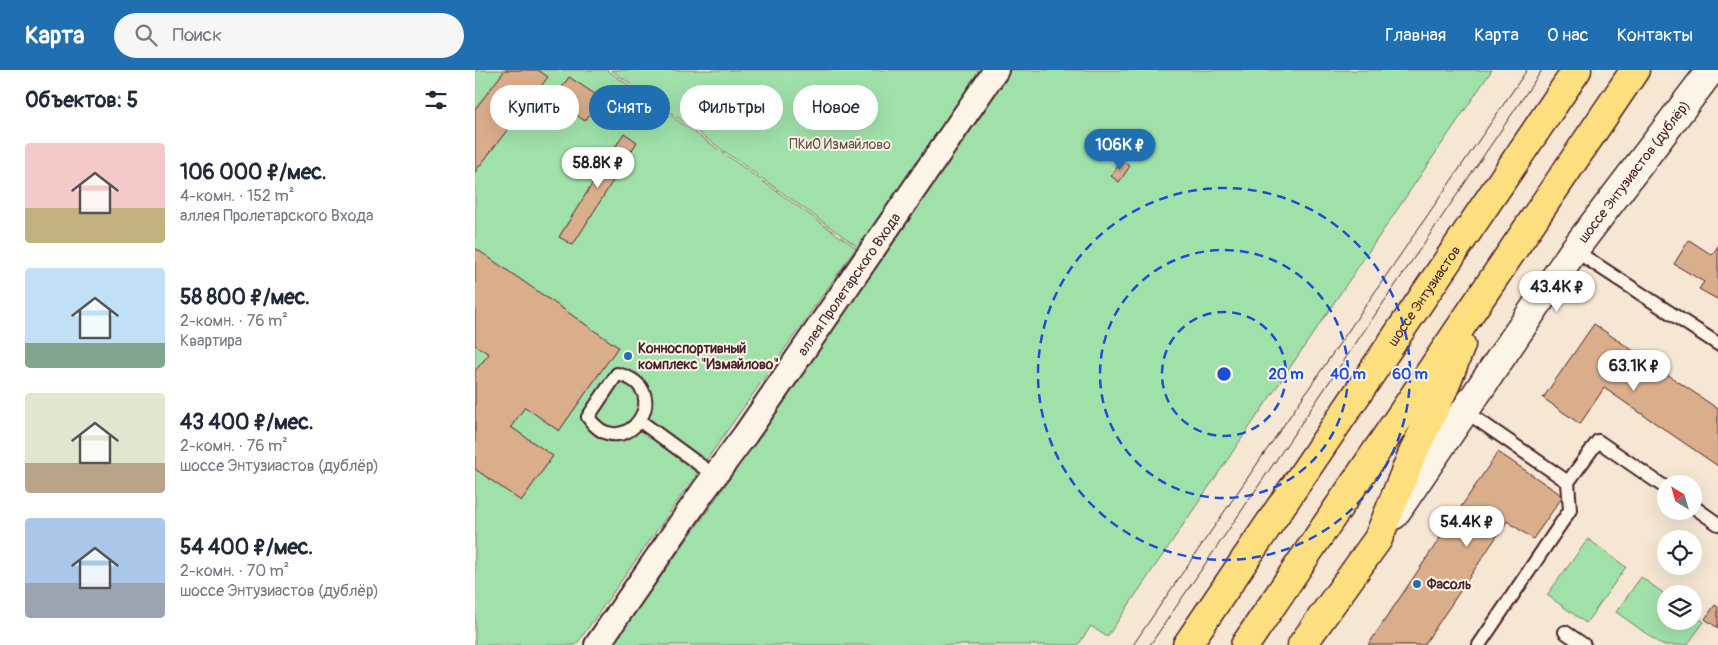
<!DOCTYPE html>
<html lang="ru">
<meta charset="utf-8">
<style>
body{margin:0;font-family:Pangolin,sans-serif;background:#f6f6f7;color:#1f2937;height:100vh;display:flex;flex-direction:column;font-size:19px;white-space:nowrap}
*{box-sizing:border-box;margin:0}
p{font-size:16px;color:#747a83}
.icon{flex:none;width:28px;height:28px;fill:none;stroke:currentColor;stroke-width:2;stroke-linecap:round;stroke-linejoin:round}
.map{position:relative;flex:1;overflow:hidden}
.details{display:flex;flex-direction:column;background:#fff;width:475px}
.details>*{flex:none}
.hud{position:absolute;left:15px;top:15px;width:475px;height:45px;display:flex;gap:10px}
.needle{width:32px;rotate:323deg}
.tools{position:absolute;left:1182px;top:405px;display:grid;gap:10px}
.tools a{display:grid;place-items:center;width:45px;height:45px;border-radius:50%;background:#fff;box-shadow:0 5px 20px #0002;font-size:25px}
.price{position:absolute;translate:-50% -42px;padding:0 11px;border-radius:18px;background:#fff;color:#222;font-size:16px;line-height:32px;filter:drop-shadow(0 1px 2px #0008)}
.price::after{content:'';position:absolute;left:50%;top:30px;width:15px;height:11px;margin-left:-8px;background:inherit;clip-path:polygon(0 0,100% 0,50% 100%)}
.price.on{background:#1f6fb2;color:#fff}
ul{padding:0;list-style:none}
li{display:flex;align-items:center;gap:15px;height:125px;padding:0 25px}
li span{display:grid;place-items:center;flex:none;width:140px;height:100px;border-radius:5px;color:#555}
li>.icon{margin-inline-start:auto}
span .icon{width:60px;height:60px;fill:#fffc;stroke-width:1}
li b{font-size:21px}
h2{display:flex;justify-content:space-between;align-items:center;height:60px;padding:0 25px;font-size:21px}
.tag{padding:0 18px;border-radius:22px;background:#fff;box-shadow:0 5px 20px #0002;font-size:18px;line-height:45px}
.tag.on{background:#1f6fb2;color:#fff}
header{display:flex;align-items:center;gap:30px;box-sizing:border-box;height:70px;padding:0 25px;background:#1f6fb2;color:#fff}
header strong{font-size:24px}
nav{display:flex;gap:28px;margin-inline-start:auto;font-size:18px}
.search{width:350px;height:45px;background:#f6f6f7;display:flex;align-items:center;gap:12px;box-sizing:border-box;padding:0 18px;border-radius:28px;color:#747a83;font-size:19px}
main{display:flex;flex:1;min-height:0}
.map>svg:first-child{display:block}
</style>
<header>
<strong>Карта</strong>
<div class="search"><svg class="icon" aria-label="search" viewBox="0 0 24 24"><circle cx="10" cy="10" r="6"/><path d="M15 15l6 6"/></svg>Поиск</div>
<nav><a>Главная</a><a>Карта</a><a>О нас</a><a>Контакты</a></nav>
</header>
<main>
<section class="details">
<h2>Объектов: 5<svg class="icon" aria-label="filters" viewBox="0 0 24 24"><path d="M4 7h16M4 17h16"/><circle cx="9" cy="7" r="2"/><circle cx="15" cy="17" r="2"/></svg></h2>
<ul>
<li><span style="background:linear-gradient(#f6c9c9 65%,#c2b280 0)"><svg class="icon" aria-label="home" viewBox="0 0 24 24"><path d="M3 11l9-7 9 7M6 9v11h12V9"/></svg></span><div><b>106 000 ₽/мес.</b><p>4-комн. · 152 m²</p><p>аллея Пролетарского Входа</p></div></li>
<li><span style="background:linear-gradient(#bfe0f5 75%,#7fa58c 0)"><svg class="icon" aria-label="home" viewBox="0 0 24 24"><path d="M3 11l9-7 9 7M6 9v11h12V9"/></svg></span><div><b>58 800 ₽/мес.</b><p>2-комн. · 76 m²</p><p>Квартира</p></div></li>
<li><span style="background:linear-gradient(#dfe7d0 70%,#b9a48a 0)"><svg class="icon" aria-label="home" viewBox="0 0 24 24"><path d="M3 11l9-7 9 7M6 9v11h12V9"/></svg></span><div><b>43 400 ₽/мес.</b><p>2-комн. · 76 m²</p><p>шоссе Энтузиастов (дублёр)</p></div></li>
<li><span style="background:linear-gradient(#a9c7e8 65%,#9aa5b1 0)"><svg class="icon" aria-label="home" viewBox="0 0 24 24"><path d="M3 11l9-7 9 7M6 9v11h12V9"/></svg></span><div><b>54 400 ₽/мес.</b><p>2-комн. · 70 m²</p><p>шоссе Энтузиастов (дублёр)</p></div></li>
</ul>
</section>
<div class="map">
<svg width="1243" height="575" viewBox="0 0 1243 575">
<rect width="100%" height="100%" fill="#f5e7d3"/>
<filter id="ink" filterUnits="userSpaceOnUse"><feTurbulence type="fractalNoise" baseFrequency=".02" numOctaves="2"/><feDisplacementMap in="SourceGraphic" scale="10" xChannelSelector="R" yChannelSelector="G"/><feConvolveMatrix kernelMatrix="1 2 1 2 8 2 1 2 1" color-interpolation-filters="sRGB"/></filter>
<g filter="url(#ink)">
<g fill="#a0e1aa" stroke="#75806a">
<path d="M0,0H132L381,178L101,575H0Z"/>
<path d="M136,0H507L383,177Z"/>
<path d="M534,0H1017L632,567L616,556L603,575H137L236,436Z"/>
<path d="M1113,469L1151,497L1111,553L1072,525Z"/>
<path d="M1166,507L1191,525V551H1219V544L1229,552L1212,575H1187L1141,542Z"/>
</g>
<g fill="#daae8b" stroke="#4a1f2b">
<path d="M30,0H63L73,7L0,102V39Z"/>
<path d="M94,7L126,28L110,51L79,29Z"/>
<path d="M149,63L162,72L98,175L84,167Z"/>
<path d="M647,91L655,96L644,112L636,106Z"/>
<path d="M1214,170L1237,185L1243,176V227L1242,229L1224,219L1229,212L1199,194Z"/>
<path d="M0,178L143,277L84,361L50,337L36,357L78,386L46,431L0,399V301L14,284L0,275Z"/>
<path d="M1119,254L1243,339V396L1129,318L1105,354L1068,328Z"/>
<path d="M1023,382L1088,426L1058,469L1032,451L949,575H893Z"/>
<path d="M1240,535L1243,537V558L1230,549Z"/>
</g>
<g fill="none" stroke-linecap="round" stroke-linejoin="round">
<defs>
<g id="lane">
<path d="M1099,180L1243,274"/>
<path d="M142,304C205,318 148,399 113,347Z"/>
<path d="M990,341L1093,412L1123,371L1191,418"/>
<path d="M165,351L240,406"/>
<path d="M1219,437L1243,454"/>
<path d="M1090,562L1109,575"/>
<path d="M1004,575L1095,440L1093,412"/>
</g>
<g id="street">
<path id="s1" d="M122,575L229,420L270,365L521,0"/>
</g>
<g id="secondary">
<path id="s2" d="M919,445L1099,180L1236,0"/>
</g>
<g id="primary">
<path id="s3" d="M712,575L1102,0"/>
<path d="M770,575L1160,0"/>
<path d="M827,575L903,469L937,385L970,316L986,275"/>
</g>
</defs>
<use href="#lane" stroke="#4a1f2b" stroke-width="16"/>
<use href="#street" stroke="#4a1f2b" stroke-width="28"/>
<use href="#secondary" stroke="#4a1f2b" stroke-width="31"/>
<use href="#primary" stroke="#4a1f2b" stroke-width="31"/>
<use href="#lane" stroke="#fcf5e5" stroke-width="12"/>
<use href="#street" stroke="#fcf5e5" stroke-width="24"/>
<use href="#secondary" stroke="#fcf5e5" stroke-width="28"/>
<use href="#primary" stroke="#fddf80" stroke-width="28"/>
<g stroke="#4a1f2b" stroke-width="1">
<path d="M658,575L1052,0"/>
<path d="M675,575L1067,0"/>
</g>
</g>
</g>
<g fill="none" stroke="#1d4ed8" stroke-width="2.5" stroke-dasharray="9 6">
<circle cx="749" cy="304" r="62"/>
<circle cx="749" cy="304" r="124"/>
<circle cx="749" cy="304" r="186"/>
</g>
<g fill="#1f6fb2" stroke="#fcf5e5" stroke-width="2">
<circle cx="153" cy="286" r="5"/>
<circle cx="942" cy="514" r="5"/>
</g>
<g text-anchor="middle" stroke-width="4" stroke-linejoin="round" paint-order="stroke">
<g font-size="14" fill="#60504b" stroke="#fcf5e5">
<text x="365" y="79">ПКиО Измайлово</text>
</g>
<g font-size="14" fill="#4a1f2b" stroke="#fcf5e5">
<text dy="5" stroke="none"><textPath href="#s2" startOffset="419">шоссе Энтузиастов (дублёр)</textPath></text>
<text dy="5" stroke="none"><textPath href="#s1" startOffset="440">аллея Пролетарского Входа</textPath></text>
<text dy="5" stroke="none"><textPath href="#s3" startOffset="422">шоссе Энтузиастов</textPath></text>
</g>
<g font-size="14" font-weight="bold" fill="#4a1f2b" stroke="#fcf5e5" text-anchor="start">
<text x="163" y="283">Конноспортивный<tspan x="163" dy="16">комплекс "Измайлово"</tspan></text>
<text x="952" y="519">Фасоль</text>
</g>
</g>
<circle cx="749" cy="304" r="8" fill="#1d4ed8" stroke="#fcf5e5" stroke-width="2.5"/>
<g font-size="15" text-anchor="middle" font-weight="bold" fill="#1d4ed8" stroke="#fcf5e5" stroke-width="4" stroke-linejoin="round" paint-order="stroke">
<text x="811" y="309">20 m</text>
<text x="873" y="309">40 m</text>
<text x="935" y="309">60 m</text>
</g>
</svg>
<div class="tools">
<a><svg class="needle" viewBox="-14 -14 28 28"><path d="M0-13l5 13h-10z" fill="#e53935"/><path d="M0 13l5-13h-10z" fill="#747a83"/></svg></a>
<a><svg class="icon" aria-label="locate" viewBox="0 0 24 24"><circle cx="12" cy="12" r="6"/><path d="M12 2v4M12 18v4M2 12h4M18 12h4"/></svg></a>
<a><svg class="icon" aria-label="layers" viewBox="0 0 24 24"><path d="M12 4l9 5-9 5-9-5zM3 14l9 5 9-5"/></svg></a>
</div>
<b class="price on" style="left:645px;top:101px">106K ₽</b>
<b class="price" style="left:123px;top:119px">58.8K ₽</b>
<b class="price" style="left:1082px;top:243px">43.4K ₽</b>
<b class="price" style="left:1159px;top:322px">63.1K ₽</b>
<b class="price" style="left:992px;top:478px">54.4K ₽</b>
<div class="hud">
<a class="tag">Купить</a>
<a class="tag on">Снять</a>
<a class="tag">Фильтры</a>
<a class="tag">Новое</a>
</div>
</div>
</main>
